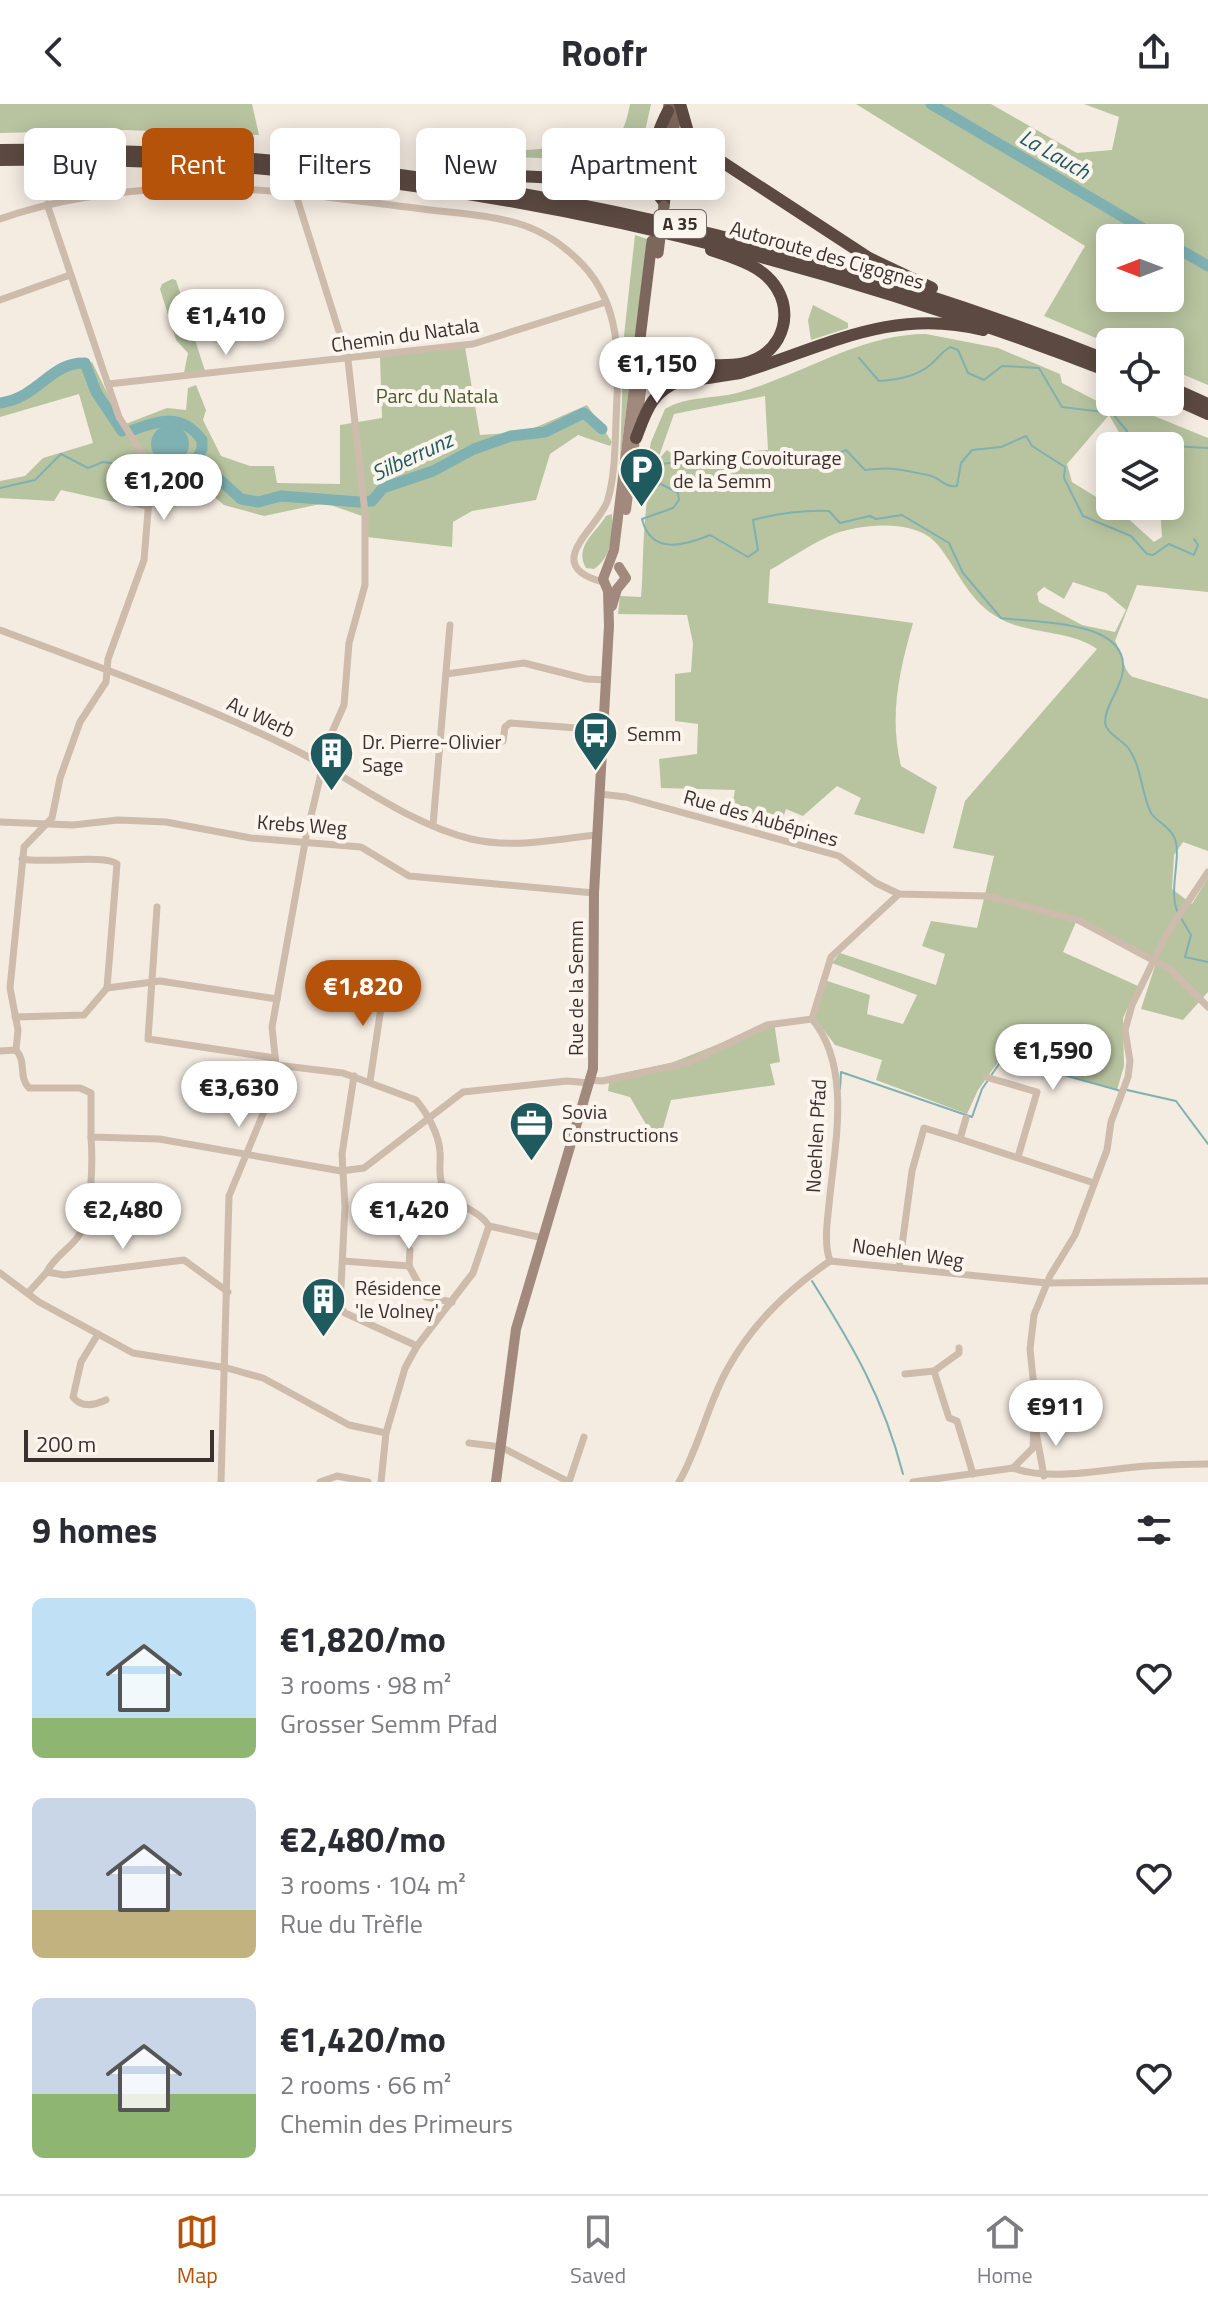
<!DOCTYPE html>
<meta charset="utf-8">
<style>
body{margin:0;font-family:"Titillium Web",sans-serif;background:#f7f7f7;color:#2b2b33;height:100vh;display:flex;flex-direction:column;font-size:30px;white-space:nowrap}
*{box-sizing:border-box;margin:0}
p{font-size:26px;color:#7c7c81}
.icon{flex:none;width:44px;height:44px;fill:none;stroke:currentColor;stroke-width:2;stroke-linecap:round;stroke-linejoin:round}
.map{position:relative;height:1378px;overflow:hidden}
.details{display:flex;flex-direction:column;background:#fff;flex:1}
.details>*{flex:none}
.top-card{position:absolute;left:24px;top:24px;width:800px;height:72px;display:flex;gap:16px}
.needle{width:52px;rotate:270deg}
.controls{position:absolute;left:1096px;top:120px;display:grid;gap:16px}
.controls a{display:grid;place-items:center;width:88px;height:88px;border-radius:12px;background:#fff;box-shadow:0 4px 20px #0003;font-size:40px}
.scale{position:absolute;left:24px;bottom:20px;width:190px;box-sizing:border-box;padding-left:8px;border:4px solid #3b302b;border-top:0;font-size:22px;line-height:28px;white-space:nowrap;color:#3b302b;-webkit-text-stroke:6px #fbf5ee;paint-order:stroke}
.price{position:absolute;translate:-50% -68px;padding:0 18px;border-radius:28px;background:#fff;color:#222;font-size:26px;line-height:52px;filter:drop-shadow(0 2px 4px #0008)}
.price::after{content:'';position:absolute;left:50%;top:48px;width:24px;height:18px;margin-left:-12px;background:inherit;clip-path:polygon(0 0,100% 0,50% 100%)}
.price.active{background:#b45309;color:#fff}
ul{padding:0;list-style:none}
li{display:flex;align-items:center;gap:24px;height:200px;padding:0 32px}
li span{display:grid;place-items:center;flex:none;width:224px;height:160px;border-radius:12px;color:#555}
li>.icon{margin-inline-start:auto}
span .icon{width:96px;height:96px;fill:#fffc;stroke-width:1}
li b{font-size:34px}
h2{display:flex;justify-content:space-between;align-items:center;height:96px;padding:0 32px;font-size:34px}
.pill{padding:0 28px;border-radius:12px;background:#fff;box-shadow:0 4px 20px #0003;font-size:28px;line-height:72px}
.pill.active{background:#b45309;color:#fff}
header{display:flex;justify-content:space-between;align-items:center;height:104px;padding:0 32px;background:#fff;font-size:36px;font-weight:700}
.tab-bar{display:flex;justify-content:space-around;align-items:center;height:112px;border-top:2px solid #e1e1e2;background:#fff;font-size:22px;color:#7c7c81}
.tab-bar a{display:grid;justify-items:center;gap:4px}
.tab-bar .active{color:#b45309}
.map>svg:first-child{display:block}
</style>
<header><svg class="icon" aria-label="back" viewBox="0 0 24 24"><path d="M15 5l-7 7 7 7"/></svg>Roofr<svg class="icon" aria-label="share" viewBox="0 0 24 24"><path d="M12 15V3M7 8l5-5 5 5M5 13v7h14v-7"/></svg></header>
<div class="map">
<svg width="1208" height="1378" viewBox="0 0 1208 1378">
<rect width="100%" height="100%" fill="#f4ebe1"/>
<g fill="#b8c4a0" fill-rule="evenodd">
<path d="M0,0H252L259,31L125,26L0,29Z"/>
<path d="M630,0H651L644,32L630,49L597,56L513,53V48C538,43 604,44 619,30C626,23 628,9 630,0Z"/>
<path d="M856,0H991L1077,49L1112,46L1119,13L1084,0H1208V281L1170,265V238L1110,240L1044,212L1085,142ZM1110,134H1170V194H1110Z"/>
<path d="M635,131L647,135L620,357L624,232Z"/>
<path d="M172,175L176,176L205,267L184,269L188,249L176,236L160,185L162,180Z"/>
<path d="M813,201L848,219V224L811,236L808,216Z"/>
<path d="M926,230L998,244L1060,270L1062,279L1124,311L1132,303L1208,334V488L1137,481L1115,537C1122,548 1123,567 1133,573L1208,595V747L1183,738L1174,751L1172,785L1192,800L1208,774V888L1183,916L1141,905L1156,859L1076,818L1063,848L1138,882L1123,914L1124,962L1117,986L1003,951L978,986L967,1010L876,976L882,956L835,941L814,913L821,875L870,891L867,910L903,920L917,891L832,859L840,849L936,881L945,850L922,842L931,817L977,824L994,752L953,744L965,697L1097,545C1067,524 1025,532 994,511C967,494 957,464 937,440C917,415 862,419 834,430C812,439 791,454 770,466L768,499L913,519C899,568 889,612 901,662L937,683L924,730L854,710L861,694L837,682L803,712L786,705L778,729L730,715L735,686L661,684L659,655L697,650L698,620L675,617V570L691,568L693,539L687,511L618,510L620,492L641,493C645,458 639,371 667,346L675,352L686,353L768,346L765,292L674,310L652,372L645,370L651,338L665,305C687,292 713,295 737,289C801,272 859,230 926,230ZM1109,311L1127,342H1170V352L1177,362L1170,402H1160L1162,433L1154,438L1122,409L1072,378L1067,360ZM1073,478L1106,489L1126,506L1115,528L1082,521L1039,498L1037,489L1044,483L1064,495Z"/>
<path d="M465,243L480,331L525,328L587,301L612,338L610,342L578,331L550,350L536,396L472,407L453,418L452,443L367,433L362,412L325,399L264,412L224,401L188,371L147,367L145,405L61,386L54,397L0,394V377L25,372L43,354L93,339L79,290L0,313V297L26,295L51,270L92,258L123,321L167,304L186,306L188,284L196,281L206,306L203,316L221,352L250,362H274L277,379L340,380V321L382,314L380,253Z"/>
<path d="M612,410C613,431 612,453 594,465L586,464C574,442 595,430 606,412Z"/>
<path d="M774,918L780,958L770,960L775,981L671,996L662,1028L647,1022L630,993L608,987L610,972L671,959Z"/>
</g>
<circle fill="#7fb0b2" cx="170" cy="340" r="19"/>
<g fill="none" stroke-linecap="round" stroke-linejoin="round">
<g stroke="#7fb0b2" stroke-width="2">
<path d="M859,254L879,277C896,276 917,272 930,261C938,255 940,249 950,243L958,246L968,269L984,276L1002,262L1039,264L1062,303L1112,309L1127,327L1131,342"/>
<path d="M1170,342L1208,344"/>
<path d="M659,360L801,348L832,352L846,346L865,366C892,362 902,366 928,371C940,373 944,384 957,382L961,359L972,346L1001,343L1026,332L1032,342L1065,363L1064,374L1083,412L1131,432L1147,450L1153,451L1169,440L1194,451L1198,441L1194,435"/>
<path d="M0,384L35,376L61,350L88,364L103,358L140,363"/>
<path d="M652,385L661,380L678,389L679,396L673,404L642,415C651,452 686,441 710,431L748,453L758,446L753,416C776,410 805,406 829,407L840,419L870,412L876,415L902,411L949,439L963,469L1001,514C1035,519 1128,515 1123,566C1122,583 1105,601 1105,618C1106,630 1123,636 1129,645C1142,664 1141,689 1151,709C1156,717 1168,722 1173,731C1184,748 1167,786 1178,809"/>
<path d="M1181,814L1191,831L1185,853L1208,858"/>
<path d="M840,985L841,968L972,1013L982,985L1003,954L1121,987"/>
<path d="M1127,986L1176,997L1208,1040"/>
<path d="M812,1177C854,1244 883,1293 903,1370"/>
</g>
<g stroke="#7fb0b2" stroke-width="11">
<path d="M931,0L1159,134"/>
<path d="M1170,140L1208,162"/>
<path d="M0,299C40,293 50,258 85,259L96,288L122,327"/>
<path d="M133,326C161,316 182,309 202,336V345L197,355L241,395L258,398L281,392L359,398L372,397L383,384L433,367L474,345L511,332L545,328L584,309L602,325"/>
</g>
<g stroke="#cdbbac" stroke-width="7">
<path d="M296,91L348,256L365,409V481L349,539L344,601L319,658"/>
<path d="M0,115C59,94 123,86 185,84C261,82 340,95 415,104C450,109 489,110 523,121C546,129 567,144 583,161C624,205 618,262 616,317C615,342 615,371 608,395C601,423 538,461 603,478"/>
<path d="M0,196L70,171"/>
<path d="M108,280L473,240L606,198"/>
<path d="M0,526C99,563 198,598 293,645C352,674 406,719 471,735C514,745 555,735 597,731"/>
<path d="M446,570L524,559L587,575L606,576"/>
<path d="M503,637L505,623L510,619L603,626"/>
<path d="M323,661L306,733L272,923L276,961L343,969L416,996C427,1009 439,1030 440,1048C441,1058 438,1070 442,1080C451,1102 478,1104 489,1122L543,1134"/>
<path d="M600,690L626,693L839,752L876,779L899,790L987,792L1078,816L1171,866L1208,903"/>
<path d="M0,718L73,721L118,716L166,718L251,734L361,743L409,772L594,789"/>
<path d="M433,721L450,521"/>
<path d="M22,755C41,760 107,750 117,760L107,884"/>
<path d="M157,803L148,935L275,954"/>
<path d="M15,913L84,911L107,884L160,877L277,895"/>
<path d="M812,915C853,964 834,1043 829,1101C827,1119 824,1140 830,1157"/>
<path d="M16,946C27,958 18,973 29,984H80L91,989V1033L159,1035L341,1067L364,1064L463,988L567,977L590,979"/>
<path d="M0,947L16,946L18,926L10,884L24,743L52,714L60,674L80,618L106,578L108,555L144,456L150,383L145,354L119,313L47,100"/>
<path d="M354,972L342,1050L345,1102L340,1203L345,1209L417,1242"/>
<path d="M986,973L1037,988L1018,1053"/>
<path d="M590,976L602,977L687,959L767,921L812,915L831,853L899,790"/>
<path d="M370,977L385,877"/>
<path d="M960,1035L1094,1079"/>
<path d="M343,1157L409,1162L426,1193L452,1198"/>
<path d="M409,1162L410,1146"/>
<path d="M899,1164L912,1067L924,1024L960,1035L966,1014"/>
<path d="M47,1168C53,1154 68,1146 77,1134C92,1114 93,1058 91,1033"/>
<path d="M0,1169L39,1198L133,1249L227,1264L263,1274L349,1321L386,1329"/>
<path d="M28,1189L47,1168L64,1171L184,1156L228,1188"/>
<path d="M98,1230L81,1258L73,1293C81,1304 95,1301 106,1296"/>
<path d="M934,1267L959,1249V1244"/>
<path d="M905,1270L934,1267L949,1314L957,1317L973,1370"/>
<path d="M1036,1328L1044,1372"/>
<path d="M469,1339L501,1343L569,1378"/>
<path d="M1013,1364C1051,1378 1105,1365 1146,1362C1167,1361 1188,1360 1208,1360"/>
<path d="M221,1378L229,1092L270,993L276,961"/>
<path d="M320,1378L337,1372L368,1378"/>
<path d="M381,1378L386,1329L405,1264L417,1242L473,1169L489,1122"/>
<path d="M569,1378L584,1333"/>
<path d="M679,1378C700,1341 708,1299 728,1264C753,1219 788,1186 830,1157L1047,1179L1208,1177"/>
<path d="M913,1378L1013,1364L1033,1344L1035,1293L1030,1245L1034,1211L1050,1172L1075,1131L1107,1046L1111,1018L1128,973L1130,957L1125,926L1132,901L1166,831L1208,768"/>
</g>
<g stroke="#a18a7d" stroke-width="10">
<path d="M626,406L644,263"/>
<path d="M612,502L617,485L626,474L619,463"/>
<path d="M496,1378L516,1225L593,965L594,789L609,522L608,487L603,475L614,446L637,259"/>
</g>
<g stroke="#7d675c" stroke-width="11">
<path d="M662,55L669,0"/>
<path d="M664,102L677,0"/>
<path d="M637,259L652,137"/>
</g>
<g stroke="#5c4a42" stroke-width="12">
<path d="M680,0L688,28L707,48L869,154L932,184"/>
<path d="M0,46C382,42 756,118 1110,257"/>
<path d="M0,56C381,49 756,130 1110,268"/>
<path d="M438,68L638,78L654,85L664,98"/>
<path d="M607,72C658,64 648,44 668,7"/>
<path d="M646,243L673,255"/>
<path d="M637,259C642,263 646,268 652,271C674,283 716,272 740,269C825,243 892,203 983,226"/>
<path d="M639,265C682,247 750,283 778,235C784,224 786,212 783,199C774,165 741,156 711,146"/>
<path d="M1170,283L1208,300"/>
<path d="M1170,293L1208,310"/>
<path d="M636,334C646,308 651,288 680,277"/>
</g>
<path stroke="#7d675c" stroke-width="11" d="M658,149L664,102"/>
</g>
<defs>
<symbol id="parking-pin" viewBox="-11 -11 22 30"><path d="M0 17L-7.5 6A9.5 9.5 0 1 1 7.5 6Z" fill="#1f5a5e" stroke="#fbf5ee"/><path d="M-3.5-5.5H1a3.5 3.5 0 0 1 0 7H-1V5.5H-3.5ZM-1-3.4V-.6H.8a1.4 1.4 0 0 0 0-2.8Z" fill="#fff"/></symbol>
<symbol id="bus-pin" viewBox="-11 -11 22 30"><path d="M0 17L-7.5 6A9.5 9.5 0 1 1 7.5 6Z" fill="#1f5a5e" stroke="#fbf5ee"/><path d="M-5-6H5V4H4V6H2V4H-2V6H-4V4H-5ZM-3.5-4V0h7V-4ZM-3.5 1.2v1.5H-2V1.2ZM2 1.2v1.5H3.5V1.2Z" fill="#fff"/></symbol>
<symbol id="building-pin" viewBox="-11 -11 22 30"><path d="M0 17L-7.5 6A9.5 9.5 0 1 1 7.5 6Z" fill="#1f5a5e" stroke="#fbf5ee"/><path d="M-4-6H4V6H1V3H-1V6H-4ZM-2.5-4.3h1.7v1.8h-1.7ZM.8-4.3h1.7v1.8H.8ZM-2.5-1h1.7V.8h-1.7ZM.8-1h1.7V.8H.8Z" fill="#fff"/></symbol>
<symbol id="office-pin" viewBox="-11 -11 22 30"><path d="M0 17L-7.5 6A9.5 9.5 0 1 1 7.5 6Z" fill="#1f5a5e" stroke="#fbf5ee"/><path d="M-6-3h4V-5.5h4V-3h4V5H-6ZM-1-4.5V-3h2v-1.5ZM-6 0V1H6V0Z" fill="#fff"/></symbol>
</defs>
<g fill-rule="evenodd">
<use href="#parking-pin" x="616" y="340" width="51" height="69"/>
<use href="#bus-pin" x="570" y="604" width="51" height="69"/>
<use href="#building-pin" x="306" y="624" width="51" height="69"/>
<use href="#office-pin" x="506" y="994" width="51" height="69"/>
<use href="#building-pin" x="298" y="1170" width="51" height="69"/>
</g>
<g text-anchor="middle" stroke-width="8" stroke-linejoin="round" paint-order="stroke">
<rect fill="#fbf5ee" stroke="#756b66" stroke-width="2" x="654" y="106" width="52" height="28" rx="6"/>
<g font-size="18" font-weight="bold" fill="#3b302b">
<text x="680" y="126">A 35</text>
</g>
<g font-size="20" fill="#3b302b" stroke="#fbf5ee">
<text transform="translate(827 151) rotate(16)" y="7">Autoroute des Cigognes</text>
<text transform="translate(405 231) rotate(-8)" y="7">Chemin du Natala</text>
<text transform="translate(261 613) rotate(24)" y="7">Au Werb</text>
<text transform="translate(761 714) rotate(16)" y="7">Rue des Aubépines</text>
<text transform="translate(302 721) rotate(4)" y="7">Krebs Weg</text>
<text transform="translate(576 884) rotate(-90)" y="7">Rue de la Semm</text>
<text transform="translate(816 1032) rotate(-87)" y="7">Noehlen Pfad</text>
<text transform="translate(908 1149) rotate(8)" y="7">Noehlen Weg</text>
</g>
<g font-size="20" fill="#4a5a2e" stroke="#fbf5ee">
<text x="437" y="299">Parc du Natala</text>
</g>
<g font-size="20" fill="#3b302b" stroke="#fbf5ee" text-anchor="start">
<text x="673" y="361">Parking Covoiturage<tspan x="673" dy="23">de la Semm</tspan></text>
<text x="627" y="637">Semm</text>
<text x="362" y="645">Dr. Pierre-Olivier<tspan x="362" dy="23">Sage</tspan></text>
<text x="562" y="1015">Sovia<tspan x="562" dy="23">Constructions</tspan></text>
<text x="355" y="1191">Résidence<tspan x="355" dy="23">'le Volney'</tspan></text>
</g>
<g font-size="22" font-style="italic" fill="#1f5a5e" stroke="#fbf5ee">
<text transform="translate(1055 50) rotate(30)" y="8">La Lauch</text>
<text transform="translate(412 352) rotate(-25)" y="8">Silberrunz</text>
</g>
</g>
</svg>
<div class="controls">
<a><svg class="needle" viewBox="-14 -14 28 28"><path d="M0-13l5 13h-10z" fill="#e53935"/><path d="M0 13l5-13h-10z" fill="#7c7c81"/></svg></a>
<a><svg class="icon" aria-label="locate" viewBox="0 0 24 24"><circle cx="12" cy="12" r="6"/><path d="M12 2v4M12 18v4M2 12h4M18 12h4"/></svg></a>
<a><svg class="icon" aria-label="layers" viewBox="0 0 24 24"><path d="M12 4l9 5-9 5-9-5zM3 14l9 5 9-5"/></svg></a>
</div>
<div class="scale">200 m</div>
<b class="price" style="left:226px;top:253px">€1,410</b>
<b class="price" style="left:657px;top:301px">€1,150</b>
<b class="price" style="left:164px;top:418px">€1,200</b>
<b class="price active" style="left:363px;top:924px">€1,820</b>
<b class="price" style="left:1053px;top:988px">€1,590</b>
<b class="price" style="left:239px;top:1025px">€3,630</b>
<b class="price" style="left:123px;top:1147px">€2,480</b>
<b class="price" style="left:409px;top:1147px">€1,420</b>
<b class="price" style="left:1056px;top:1344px">€911</b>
<div class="top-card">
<a class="pill">Buy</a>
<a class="pill active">Rent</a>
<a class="pill">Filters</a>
<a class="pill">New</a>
<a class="pill">Apartment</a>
</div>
</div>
<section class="details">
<h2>9 homes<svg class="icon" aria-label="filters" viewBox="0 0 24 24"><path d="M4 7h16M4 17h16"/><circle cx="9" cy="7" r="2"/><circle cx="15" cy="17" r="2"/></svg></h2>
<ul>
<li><span style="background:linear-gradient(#bfe0f5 75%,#8fb573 0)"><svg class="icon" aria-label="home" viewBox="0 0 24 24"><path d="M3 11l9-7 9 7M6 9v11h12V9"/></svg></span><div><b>€1,820/mo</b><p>3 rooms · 98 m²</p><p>Grosser Semm Pfad</p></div><svg class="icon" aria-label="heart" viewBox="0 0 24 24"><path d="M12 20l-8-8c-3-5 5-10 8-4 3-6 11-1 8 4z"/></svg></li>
<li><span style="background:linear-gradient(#c9d6e8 70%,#c2b280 0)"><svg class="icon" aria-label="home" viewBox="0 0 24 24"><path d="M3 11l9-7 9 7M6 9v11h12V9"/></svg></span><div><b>€2,480/mo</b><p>3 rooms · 104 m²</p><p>Rue du Trèfle</p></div><svg class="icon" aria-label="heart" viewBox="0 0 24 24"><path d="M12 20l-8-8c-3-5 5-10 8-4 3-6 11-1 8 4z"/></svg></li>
<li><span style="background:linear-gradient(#c9d6e8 60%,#8fb573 0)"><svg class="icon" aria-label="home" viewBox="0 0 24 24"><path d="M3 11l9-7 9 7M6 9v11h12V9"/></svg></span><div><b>€1,420/mo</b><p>2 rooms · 66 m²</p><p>Chemin des Primeurs</p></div><svg class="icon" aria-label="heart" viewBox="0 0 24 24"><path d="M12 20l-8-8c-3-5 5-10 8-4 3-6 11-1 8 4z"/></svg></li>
</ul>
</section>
<nav class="tab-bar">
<a class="active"><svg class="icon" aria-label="map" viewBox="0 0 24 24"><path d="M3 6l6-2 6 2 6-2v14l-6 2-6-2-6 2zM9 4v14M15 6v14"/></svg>Map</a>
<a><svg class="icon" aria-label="saved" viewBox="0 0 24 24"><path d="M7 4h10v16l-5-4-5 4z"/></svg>Saved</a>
<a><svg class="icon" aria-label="home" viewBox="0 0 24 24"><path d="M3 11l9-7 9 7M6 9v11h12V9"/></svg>Home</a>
</nav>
